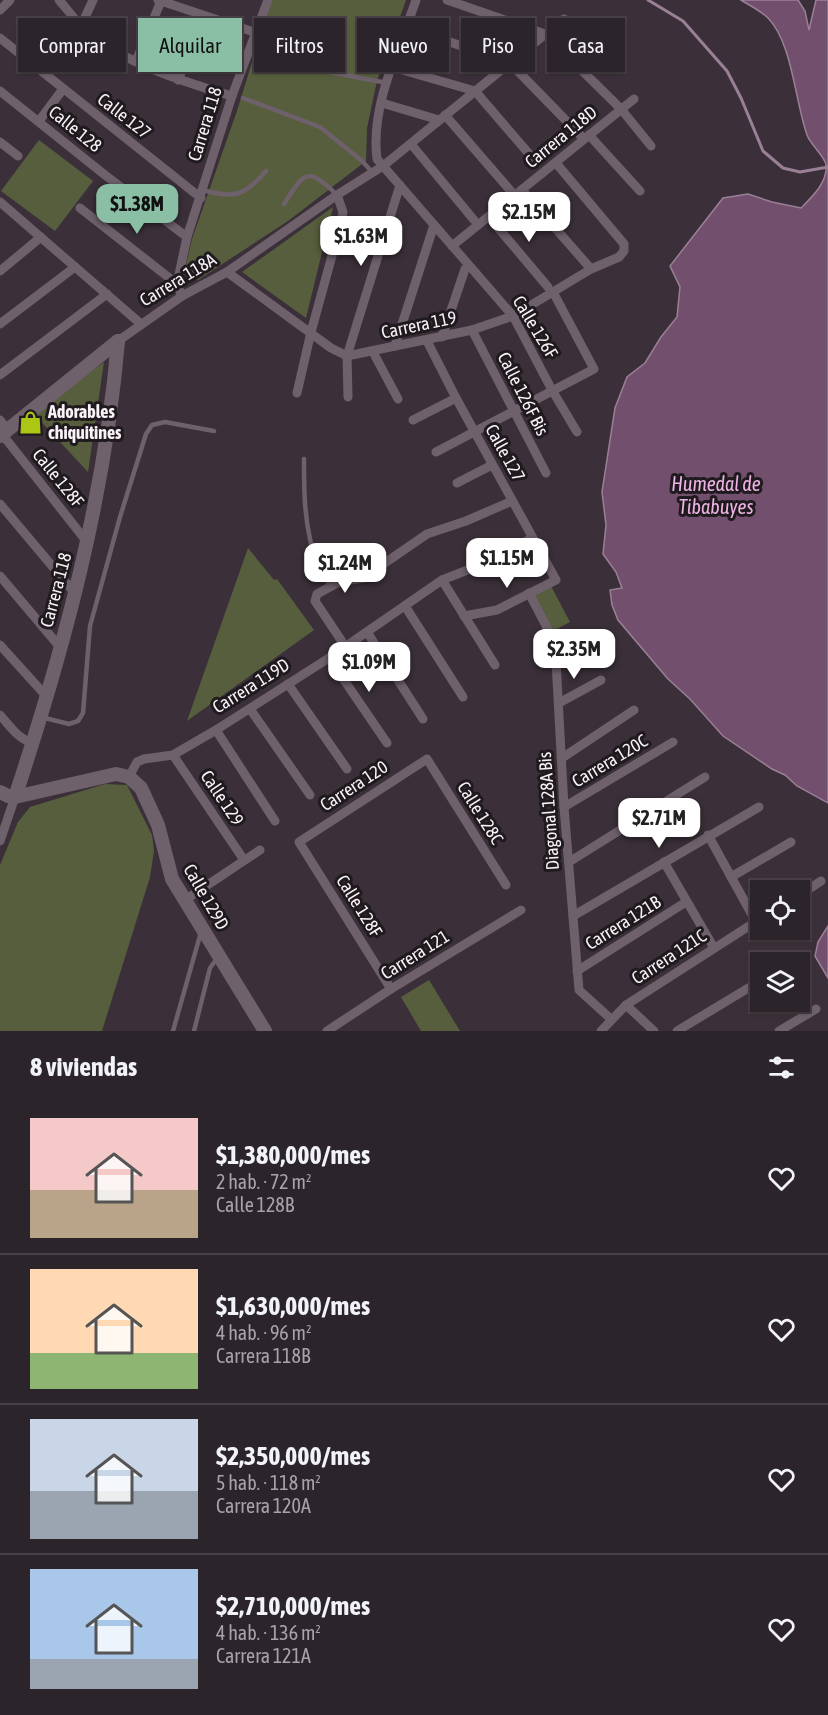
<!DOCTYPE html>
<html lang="es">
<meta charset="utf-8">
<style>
body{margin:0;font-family:"Asap Condensed",sans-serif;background:#383037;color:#f1f3f6;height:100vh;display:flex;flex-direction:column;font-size:22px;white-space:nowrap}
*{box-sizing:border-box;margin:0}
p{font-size:20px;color:#a6a4a9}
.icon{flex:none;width:33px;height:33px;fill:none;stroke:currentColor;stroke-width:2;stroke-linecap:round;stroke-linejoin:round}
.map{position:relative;height:1031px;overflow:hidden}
.panel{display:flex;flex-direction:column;background:#2c242b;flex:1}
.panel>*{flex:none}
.top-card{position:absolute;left:18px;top:18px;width:792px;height:54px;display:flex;gap:12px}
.fabs{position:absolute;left:750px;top:880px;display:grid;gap:12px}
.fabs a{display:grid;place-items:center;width:60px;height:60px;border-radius:0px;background:#2c242b;box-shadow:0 2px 4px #0004,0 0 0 2px #484147;font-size:30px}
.price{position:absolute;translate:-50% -51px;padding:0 14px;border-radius:12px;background:#fff;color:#222;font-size:20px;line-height:39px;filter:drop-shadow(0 2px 3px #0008)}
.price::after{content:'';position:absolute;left:50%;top:36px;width:18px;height:14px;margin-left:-9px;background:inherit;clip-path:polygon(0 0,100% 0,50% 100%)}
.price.current{background:#8abfa5;color:#111}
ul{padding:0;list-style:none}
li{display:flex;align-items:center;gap:18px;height:150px;padding:0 30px}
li+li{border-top:2px solid #484147}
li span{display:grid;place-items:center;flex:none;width:168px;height:120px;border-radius:0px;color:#555}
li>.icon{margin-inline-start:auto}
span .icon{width:72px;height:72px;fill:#fffc;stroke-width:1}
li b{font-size:26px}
h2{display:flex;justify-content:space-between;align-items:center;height:72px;padding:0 30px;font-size:26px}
.pill{padding:0 21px;border-radius:0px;background:#2c242b;box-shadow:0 2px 4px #0004,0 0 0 2px #484147;font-size:21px;line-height:54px}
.pill.current{background:#8abfa5;color:#111}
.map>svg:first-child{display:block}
</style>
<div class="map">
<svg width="828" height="1031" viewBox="0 0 828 1031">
<rect width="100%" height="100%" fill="#3b3039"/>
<g fill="#575e3d">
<path d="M271,0H406L377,81L367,128L366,161L288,221L198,280L188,274L186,265L192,239L237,111Z"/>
<path d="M39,140L93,181L55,231L1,191Z"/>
<path d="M333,207L306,318L242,272Z"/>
<path d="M104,362L88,472L33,413Z"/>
<path d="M248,548L274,580L277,579L314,630L187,721Z"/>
<path d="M551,586L570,622L553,631L534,595Z"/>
<path d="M105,784L127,785L152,835L154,851L150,877L102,1031H0V865L18,822L30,807Z"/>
<path d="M429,980L460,1031H421L401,997Z"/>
</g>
<g fill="#724f6d" stroke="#9a8097" stroke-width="1.5">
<path d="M741,0H798L805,11L809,30L816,0H828V803L797,786L785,775L772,769L723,736L690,699L668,679L618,620L612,605L610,590L622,588L616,572L603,554L606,525L602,492L615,408L627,377L645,363L661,337L677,317L680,287L670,266L723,198L748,194L772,202L801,208C812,197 828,182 826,165C826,158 810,144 807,135C795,101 792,42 768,18C761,11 749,5 741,0Z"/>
<path d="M828,926V978L815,956L818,942Z"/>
</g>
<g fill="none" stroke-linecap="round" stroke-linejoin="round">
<path stroke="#9a8097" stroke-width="3" d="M648,0L683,21L727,71L741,98L763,151L783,168L800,172L828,167"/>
<g stroke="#6e616c" stroke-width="4.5">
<path d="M257,51L329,72L387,83"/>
<path d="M243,98L320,127L362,161L372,172"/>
<path d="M203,190C234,199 245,196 266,171"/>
<path d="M284,204C304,173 307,165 337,195"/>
<path d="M304,459C304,486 304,512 310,539C313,555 322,571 330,586"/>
<path d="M41,717L69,724L78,721L83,713L90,626L120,517L146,434L152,425L165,422L214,431"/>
<path d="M173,1031L201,932"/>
<path d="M194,1031L210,968L218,957"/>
</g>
<g stroke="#6e616c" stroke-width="9">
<path d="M59,0C66,8 73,17 80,25C116,61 184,82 232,96"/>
<path d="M158,0L257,33"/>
<path d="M416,0C399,50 370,106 377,159L513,316L552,390L577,432"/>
<path d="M447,0L545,34L621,109L651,146"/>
<path d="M0,10L10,0"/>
<path d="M81,26L93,0"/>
<path d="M407,27L510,63L584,139"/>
<path d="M0,38L201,198"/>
<path d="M136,61L161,1"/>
<path d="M392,67L475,91L536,162"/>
<path d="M178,80L204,16"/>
<path d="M0,91L105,175L187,237"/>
<path d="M382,103L439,120"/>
<path d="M445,115L515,196"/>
<path d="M39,121L63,89"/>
<path d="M589,135L640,191"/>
<path d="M0,142L18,156"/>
<path d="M411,144L474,220"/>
<path d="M522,190L591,269"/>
<path d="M0,202L141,324"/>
<path d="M80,208L177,284"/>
<path d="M489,217L548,287"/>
<path d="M452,246L634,99"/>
<path d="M0,271L41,237"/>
<path d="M227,272L331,348L347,356L472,330L513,316L591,269L619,257L624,251V244L556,163"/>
<path d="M182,296L177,284L187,237L232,96L268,0"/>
<path d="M0,324L75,267"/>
<path d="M472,330L546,473"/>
<path d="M442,337L465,269"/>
<path d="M118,341L182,296L227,272L337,195L383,166L564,19"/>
<path d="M427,341L456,398L556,580L497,610L464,616"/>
<path d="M395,346L434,225"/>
<path d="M373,352L398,399"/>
<path d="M0,375L107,294"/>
<path d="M297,393L311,332L341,223L343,212L337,195"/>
<path d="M348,397L347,356L400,185"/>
<path d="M0,420L8,430"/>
<path d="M413,420L456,398"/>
<path d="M2,434L87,542"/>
<path d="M436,452L594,369L553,292"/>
<path d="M457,483L492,465"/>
<path d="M0,504L74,592"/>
<path d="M0,576L59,646"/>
<path d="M442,580L495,665"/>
<path d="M529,593L555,643L564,807L579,990L611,1019"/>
<path d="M405,606L463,697"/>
<path d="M367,632L423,719"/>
<path d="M0,645L47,697"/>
<path d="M345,646L315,601L317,594L339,582L363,578L427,534L466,521L512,501"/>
<path d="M556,652L579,638"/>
<path d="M329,658L387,743"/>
<path d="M288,684L347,769"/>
<path d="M559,703L601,680"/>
<path d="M250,709L310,795"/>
<path d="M0,715C10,726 18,739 33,743"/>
<path d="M216,730L275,821"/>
<path d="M173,755L244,860"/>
<path d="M562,758L634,710"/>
<path d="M129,777L137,762L144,759L173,755L216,730L329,658L442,580L488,562L532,538"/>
<path d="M564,807L673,742"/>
<path d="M708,835L756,922"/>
<path d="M0,841L15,797"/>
<path d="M569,862L705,777"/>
<path d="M664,862L714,948"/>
<path d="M731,877L791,842"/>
<path d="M800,895L821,881"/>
<path d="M185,900L260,850"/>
<path d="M573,916L759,807"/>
<path d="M577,971L686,902"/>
<path d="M391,989L299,842L427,759L506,885"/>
<path d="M626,1005L654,1031"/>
<path d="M327,1031L391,989L521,910"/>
<path d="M601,1031L626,1005L760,919"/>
<path d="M677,1031L760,981"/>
<path d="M779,1031L816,1009"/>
</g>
<g stroke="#6e616c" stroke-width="14">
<path d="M0,436L118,341"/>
<path d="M0,792L8,796L15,797L116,774L129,777L141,788L158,825L172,879L265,1031"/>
<path d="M15,797C64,649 105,497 118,341"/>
</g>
</g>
<defs>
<symbol id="shop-bare" viewBox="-9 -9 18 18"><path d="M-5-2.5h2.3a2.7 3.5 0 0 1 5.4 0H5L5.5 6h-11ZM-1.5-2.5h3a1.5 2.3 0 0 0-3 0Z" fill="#abc614" stroke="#1f1a1e" stroke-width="2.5" paint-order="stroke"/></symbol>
</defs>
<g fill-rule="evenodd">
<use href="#shop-bare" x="14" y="406" width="33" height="33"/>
</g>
<g text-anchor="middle" stroke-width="6" stroke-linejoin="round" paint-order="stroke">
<g font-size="18" fill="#f9f2f8" stroke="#1f1a1e">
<text transform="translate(124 116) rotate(38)" y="6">Calle 127</text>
<text transform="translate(205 124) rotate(-73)" y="6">Carrera 118</text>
<text transform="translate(75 129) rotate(39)" y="6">Calle 128</text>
<text transform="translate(561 137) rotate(-39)" y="6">Carrera 118D</text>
<text transform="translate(178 280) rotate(-31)" y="6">Carrera 118A</text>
<text transform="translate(419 325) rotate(-12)" y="6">Carrera 119</text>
<text transform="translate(535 327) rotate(59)" y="6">Calle 126F</text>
<text transform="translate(523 394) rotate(63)" y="6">Calle 126F Bis</text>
<text transform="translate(505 453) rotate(61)" y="6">Calle 127</text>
<text transform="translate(58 478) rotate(51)" y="6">Calle 128F</text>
<text transform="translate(56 590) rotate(-75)" y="6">Carrera 118</text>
<text transform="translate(251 686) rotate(-32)" y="6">Carrera 119D</text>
<text transform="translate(610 761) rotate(-31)" y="6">Carrera 120C</text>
<text transform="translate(354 786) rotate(-33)" y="6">Carrera 120</text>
<text transform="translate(222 798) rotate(56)" y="6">Calle 129</text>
<text transform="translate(549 811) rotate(-94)" y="6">Diagonal 128A Bis</text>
<text transform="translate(480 813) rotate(58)" y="6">Calle 128C</text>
<text transform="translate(206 897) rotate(60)" y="6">Calle 129D</text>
<text transform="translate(359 906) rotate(58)" y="6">Calle 128F</text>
<text transform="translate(623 923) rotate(-32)" y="6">Carrera 121B</text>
<text transform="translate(415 955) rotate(-32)" y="6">Carrera 121</text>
<text transform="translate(669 957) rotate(-33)" y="6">Carrera 121C</text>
</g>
<g font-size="18" font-weight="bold" fill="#f9f2f8" stroke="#1f1a1e" text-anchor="start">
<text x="48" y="418">Adorables<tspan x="48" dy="21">chiquitines</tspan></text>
</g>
<g font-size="20" font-style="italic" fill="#eeb3e5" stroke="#1f1a1e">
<text x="716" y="491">Humedal de<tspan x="716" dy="23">Tibabuyes</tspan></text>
</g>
</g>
</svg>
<div class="fabs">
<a><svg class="icon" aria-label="locate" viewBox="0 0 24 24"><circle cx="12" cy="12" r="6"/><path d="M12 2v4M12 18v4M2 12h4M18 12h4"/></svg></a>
<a><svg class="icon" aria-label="layers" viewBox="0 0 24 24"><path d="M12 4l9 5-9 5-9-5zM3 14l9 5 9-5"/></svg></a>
</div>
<b class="price current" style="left:137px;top:235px">$1.38M</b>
<b class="price" style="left:529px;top:243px">$2.15M</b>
<b class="price" style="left:361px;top:267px">$1.63M</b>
<b class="price" style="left:507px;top:589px">$1.15M</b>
<b class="price" style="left:345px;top:594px">$1.24M</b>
<b class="price" style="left:574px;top:680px">$2.35M</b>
<b class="price" style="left:369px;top:693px">$1.09M</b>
<b class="price" style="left:659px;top:849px">$2.71M</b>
<div class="top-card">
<a class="pill">Comprar</a>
<a class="pill current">Alquilar</a>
<a class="pill">Filtros</a>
<a class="pill">Nuevo</a>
<a class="pill">Piso</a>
<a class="pill">Casa</a>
</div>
</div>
<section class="panel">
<h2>8 viviendas<svg class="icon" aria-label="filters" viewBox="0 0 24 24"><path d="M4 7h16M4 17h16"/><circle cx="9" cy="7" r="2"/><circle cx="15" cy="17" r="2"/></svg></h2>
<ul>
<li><span style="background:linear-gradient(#f6c9c9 60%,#b9a48a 0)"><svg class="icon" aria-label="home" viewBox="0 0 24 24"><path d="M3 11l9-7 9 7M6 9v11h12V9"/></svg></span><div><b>$1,380,000/mes</b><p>2 hab. · 72 m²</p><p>Calle 128B</p></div><svg class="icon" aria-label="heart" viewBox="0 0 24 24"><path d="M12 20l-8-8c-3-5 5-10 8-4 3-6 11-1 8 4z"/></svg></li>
<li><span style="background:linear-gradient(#ffd9b3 70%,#8fb573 0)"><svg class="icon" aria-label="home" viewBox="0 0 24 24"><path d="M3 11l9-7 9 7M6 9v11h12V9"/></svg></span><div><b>$1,630,000/mes</b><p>4 hab. · 96 m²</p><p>Carrera 118B</p></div><svg class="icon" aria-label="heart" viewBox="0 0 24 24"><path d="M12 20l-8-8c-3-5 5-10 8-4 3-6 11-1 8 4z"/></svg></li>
<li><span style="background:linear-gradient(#c9d6e8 60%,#9aa5b1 0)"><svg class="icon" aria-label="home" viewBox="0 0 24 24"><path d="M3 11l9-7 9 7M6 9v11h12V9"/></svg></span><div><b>$2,350,000/mes</b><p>5 hab. · 118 m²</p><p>Carrera 120A</p></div><svg class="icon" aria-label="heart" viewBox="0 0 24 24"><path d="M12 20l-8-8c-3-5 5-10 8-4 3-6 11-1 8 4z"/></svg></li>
<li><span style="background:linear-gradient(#a9c7e8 75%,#9aa5b1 0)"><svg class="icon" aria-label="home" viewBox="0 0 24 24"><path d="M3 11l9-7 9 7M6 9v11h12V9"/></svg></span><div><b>$2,710,000/mes</b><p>4 hab. · 136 m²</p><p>Carrera 121A</p></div><svg class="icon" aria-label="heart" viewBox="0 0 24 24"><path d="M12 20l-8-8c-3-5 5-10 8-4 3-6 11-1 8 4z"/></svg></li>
</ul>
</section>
